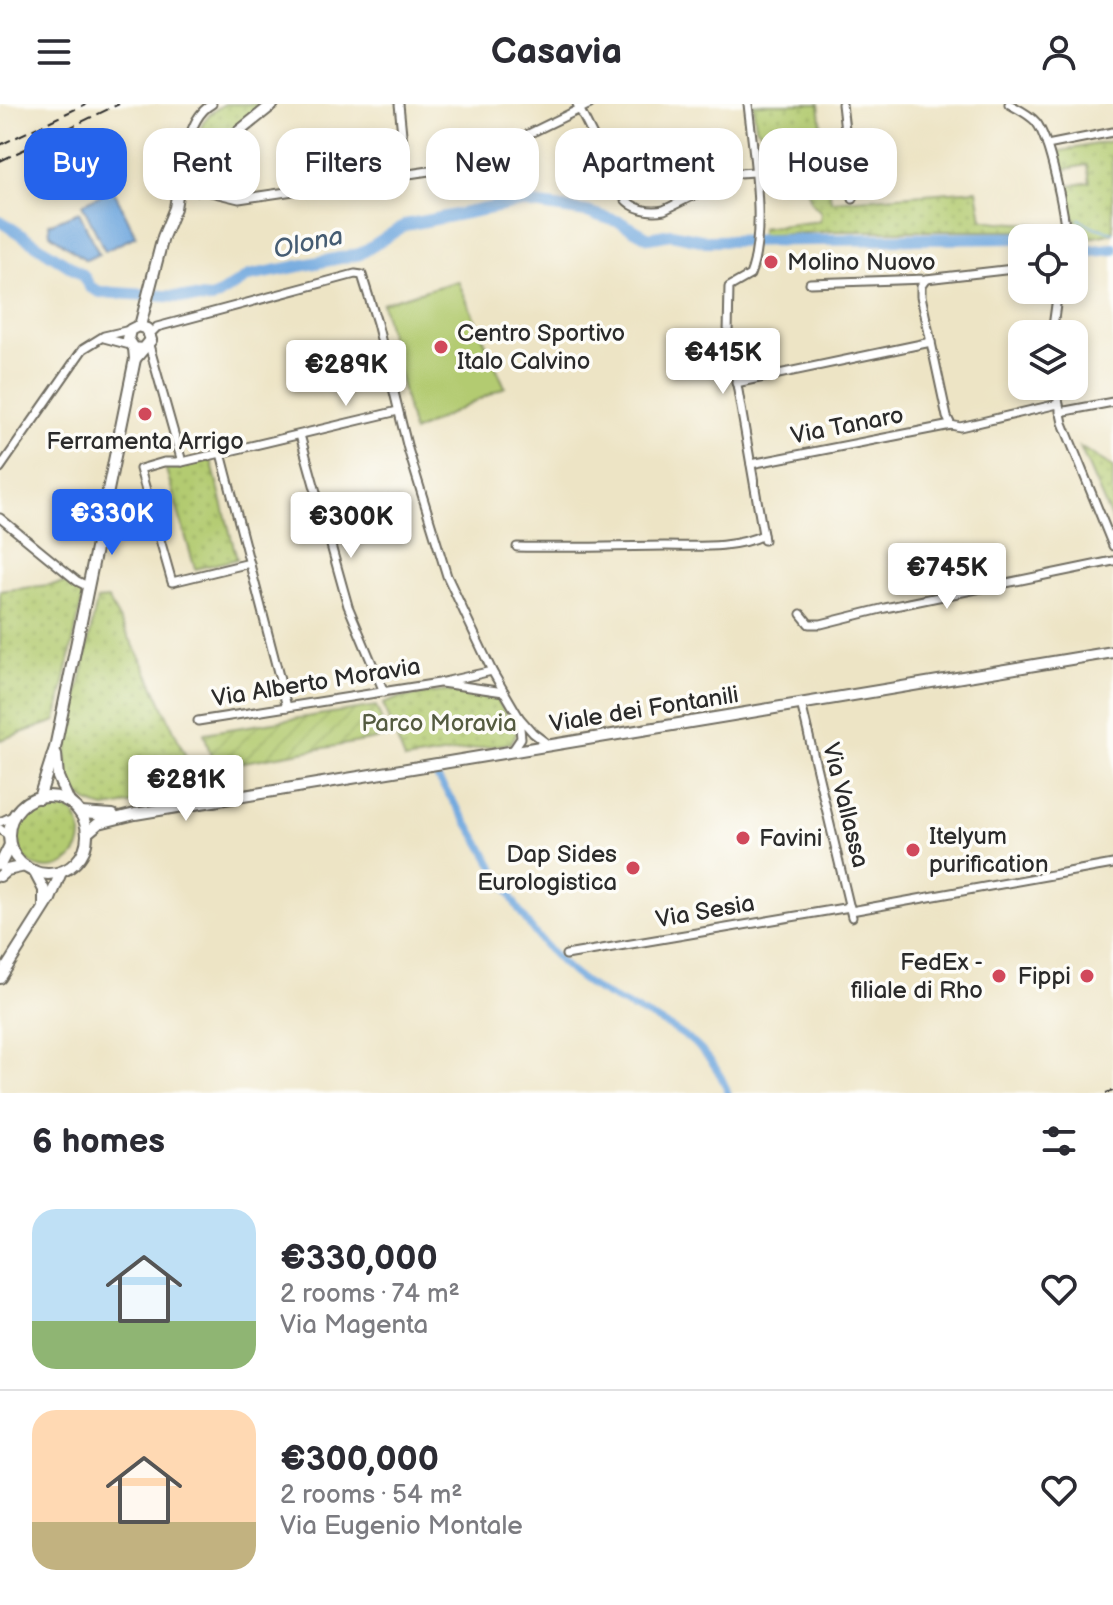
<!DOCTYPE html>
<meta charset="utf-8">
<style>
body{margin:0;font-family:"Balsamiq Sans",sans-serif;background:#f7f7f7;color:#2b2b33;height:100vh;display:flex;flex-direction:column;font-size:30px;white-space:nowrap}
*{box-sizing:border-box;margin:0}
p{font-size:26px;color:#7c7c81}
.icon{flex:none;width:44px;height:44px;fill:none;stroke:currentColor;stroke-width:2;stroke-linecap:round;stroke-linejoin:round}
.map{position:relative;height:989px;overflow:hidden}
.sheet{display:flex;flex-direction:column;background:#fff;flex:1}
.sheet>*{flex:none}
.top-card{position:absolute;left:24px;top:24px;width:1066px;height:72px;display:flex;gap:16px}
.controls{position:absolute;left:1008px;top:120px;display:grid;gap:16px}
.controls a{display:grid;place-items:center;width:80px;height:80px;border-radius:16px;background:#fff;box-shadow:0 4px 12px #0003;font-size:40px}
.price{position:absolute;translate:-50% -68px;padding:0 18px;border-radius:8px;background:#fff;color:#222;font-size:26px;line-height:52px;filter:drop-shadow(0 2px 4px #0008)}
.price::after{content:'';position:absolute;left:50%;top:48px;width:24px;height:18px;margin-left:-12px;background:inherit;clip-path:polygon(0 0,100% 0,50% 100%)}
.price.on{background:#2563eb;color:#fff}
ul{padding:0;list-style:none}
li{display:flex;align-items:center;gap:24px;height:200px;padding:0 32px}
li+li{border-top:2px solid #e1e1e2}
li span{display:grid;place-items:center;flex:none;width:224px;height:160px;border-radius:24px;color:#555}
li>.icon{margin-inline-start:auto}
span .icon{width:96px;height:96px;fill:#fffc;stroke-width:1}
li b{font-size:34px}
h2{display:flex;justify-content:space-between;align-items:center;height:96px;padding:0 32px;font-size:34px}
.pill{padding:0 28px;border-radius:24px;background:#fff;box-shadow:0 4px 12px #0003;font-size:28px;line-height:72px}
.pill.on{background:#2563eb;color:#fff}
header{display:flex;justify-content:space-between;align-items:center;height:104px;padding:0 32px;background:#fff;font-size:36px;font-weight:700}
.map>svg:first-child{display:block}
</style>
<header><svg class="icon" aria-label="menu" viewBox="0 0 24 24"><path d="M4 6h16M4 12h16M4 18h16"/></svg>Casavia<svg class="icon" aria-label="person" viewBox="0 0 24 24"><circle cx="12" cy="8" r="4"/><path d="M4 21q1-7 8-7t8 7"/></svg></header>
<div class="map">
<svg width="1113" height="989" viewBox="0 0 1113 989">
<defs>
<pattern id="grass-dots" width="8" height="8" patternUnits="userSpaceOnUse" patternTransform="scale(2)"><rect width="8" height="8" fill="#b3cb71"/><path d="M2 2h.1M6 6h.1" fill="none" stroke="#9aae62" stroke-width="1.8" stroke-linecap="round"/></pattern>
<pattern id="garden-furrows" width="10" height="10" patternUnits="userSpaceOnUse" patternTransform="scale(2)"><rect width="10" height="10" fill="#b3cb71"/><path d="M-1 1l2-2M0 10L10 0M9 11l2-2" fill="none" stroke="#9aae62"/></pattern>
</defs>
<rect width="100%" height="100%" fill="#fdfcf7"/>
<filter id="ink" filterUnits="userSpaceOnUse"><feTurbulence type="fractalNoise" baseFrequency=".0125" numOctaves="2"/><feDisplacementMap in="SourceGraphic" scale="16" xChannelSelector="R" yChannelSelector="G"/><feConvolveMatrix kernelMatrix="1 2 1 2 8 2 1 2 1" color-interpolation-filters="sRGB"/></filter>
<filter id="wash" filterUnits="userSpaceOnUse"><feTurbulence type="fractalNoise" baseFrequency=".006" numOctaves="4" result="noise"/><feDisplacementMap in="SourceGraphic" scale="32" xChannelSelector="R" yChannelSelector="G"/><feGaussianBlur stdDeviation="1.8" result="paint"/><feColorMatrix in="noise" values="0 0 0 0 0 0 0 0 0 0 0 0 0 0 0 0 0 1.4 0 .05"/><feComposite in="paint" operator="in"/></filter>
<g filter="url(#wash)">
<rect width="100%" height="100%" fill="#ede4c5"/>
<g fill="url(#grass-dots)" stroke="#6f7b4e" stroke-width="2">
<path d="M225,0H262L208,46L199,47L197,44C199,21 204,11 225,0Z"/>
<path d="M753,0H819L831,97L977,86L982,115C1006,122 1032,116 1055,124L1058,134L1023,127H834L761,132V124L820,117L821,108L811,98L804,72L756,23Z"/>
<path d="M1112,37L1113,129L1090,134L1081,133L1063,83L1090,78L1087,61L1060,66L1056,48Z"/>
<path d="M1080,343L1113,363V419Z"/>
<path d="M211,356L237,455L195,465L165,362L178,364Z"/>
<path d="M73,478L84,487L56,617L0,636V487Z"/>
<path d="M108,495L143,559L202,688L105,704C70,697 62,671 68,638L97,496Z"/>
<path d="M446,587L497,595L517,628L511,639L405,656L383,600L399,594Z"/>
<circle cx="48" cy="731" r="33"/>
</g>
<path fill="url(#garden-furrows)" stroke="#6f7b4e" stroke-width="2" d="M376,602L388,633L214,663L204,629Z"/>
<path fill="#b3cb71" stroke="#6f7b4e" stroke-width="2" d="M458,177L505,283L413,328L382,199Z"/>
<g fill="#6fa7de" stroke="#4d6984" stroke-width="2">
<path d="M113,85L136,132L105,147L82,100Z"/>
<path d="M79,108L99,150L86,156L50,130L49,120Z"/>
</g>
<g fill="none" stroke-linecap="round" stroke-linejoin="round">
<path stroke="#6fa7de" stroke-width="2" d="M1079,115L1094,123L1113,128"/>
<path stroke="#6fa7de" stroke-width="7" d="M434,669C449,691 464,713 478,736C508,786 527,831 573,869C628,914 702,915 728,989"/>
<g stroke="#6fa7de" stroke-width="12">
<path d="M0,117L83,171L90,183L100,188L212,195L249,172L360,150L405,121L521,98L587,108L620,118L649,134L671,130L706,137L1022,134"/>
<path d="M1074,149L1113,145"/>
</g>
</g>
</g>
<g filter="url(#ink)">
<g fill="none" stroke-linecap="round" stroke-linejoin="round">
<defs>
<g id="street">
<path d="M399,0L406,70"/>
<path d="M577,0L624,94C633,105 649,109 664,106L739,69L755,68"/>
<path d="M748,0C753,47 767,128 750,171L729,183L728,229L764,436"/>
<path d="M842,0L853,95"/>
<path d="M1009,0C1018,5 1029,10 1036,18C1050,35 1065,111 1066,134"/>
<path d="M192,30L193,51"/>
<path d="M1047,41L1113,28"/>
<path d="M180,56C190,37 192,11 212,0"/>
<path d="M210,74L234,92"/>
<path d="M198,85L239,95L463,62L590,0"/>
<path d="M926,175L921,182V192L947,313L951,321L960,323L1058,300"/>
<path d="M810,179L926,175L1022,164"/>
<path d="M151,229L157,223L355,170L362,171L377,219L408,345L447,472L492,567L519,613"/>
<path d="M1052,230L1058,186"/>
<path d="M104,234L130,241"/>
<path d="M149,241L182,358"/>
<path d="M736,279L931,238"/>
<path d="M1055,282L1063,319L1113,442"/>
<path d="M1060,308L1113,298"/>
<path d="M300,331L348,502L384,588"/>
<path d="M221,349L287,603"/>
<path d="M751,360L951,321"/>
<path d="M0,364L83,245L104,232L130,226"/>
<path d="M0,414L77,477L89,483"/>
<path d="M517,443C566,444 616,443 665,442C696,442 734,445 763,431"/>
<path d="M250,459L172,478L140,365L164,358H182L221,349L398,307"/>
<path d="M801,510L809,520H821L885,504L1113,457"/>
<path d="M441,579L504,588"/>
<path d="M801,599L852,813"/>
<path d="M198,617L439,579L492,567"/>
<path d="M513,646L521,634L519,613L533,629L549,641"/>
<path d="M0,718L15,711"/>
<path d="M0,725L10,733"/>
<path d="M851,807L1113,760"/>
<path d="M566,851L850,803"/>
</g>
<g id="secondary">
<circle cx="193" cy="68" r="18"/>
<path d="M203,53L211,50L273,0"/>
<path d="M140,222L163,133L175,104L179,79"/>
<path d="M135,255L151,236L147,225L138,222L130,226L128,235L134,244L143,245"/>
<path d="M56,650L58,673L69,698"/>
<circle cx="48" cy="731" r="39"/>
<path d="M39,694L55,644L135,255L134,244"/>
<path d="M80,709L113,711"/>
<path d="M87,729L99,719L135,710L1113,548"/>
<path d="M0,761L10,741"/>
<path d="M34,767L44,786V803"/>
<path d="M0,772L7,766L25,762"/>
<path d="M0,874L50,795L61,768"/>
</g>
</defs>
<use href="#street" stroke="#6f6c61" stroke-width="11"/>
<use href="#secondary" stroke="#6f6c61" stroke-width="14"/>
<use href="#street" stroke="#fff" stroke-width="7"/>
<use href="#secondary" stroke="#fff" stroke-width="10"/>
<g stroke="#2b2b2b" stroke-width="2" stroke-dasharray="12 6" stroke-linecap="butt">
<path d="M0,41L86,0"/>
<path d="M0,57L119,0"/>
<path d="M1106,989L1113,987"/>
</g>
</g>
</g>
<g fill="#d1495b" stroke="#fdfcf7" stroke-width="3">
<circle cx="771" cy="158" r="8"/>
<circle cx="441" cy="243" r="8"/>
<circle cx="145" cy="310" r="8"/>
<circle cx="743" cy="734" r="8"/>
<circle cx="913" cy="746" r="8"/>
<circle cx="633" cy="764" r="8"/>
<circle cx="999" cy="872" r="8"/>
<circle cx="1087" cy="872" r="8"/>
</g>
<g text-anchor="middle" stroke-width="7" stroke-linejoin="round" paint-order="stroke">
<g font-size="24" fill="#2b2b2b" stroke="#fdfcf7" text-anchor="start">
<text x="787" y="166">Molino Nuovo</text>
<text x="457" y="237">Centro Sportivo<tspan x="457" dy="28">Italo Calvino</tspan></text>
<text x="145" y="345" text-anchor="middle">Ferramenta Arrigo</text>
<text x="929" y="740">Itelyum<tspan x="929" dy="28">purification</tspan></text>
<text x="759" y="742">Favini</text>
<text x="617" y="758" text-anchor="end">Dap Sides<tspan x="617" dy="28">Eurologistica</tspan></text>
<text x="983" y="866" text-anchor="end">FedEx -<tspan x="983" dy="28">filiale di Rho</tspan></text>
<text x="1071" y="880" text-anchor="end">Fippi</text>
</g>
<g font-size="24" fill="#2b2b2b" stroke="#fdfcf7">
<text transform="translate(847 321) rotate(-11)" y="8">Via Tanaro</text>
<text transform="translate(316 578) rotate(-9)" y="8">Via Alberto Moravia</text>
<text transform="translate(644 605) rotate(-9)" y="8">Viale dei Fontanili</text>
<text transform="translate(846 701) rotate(76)" y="8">Via Vallassa</text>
<text transform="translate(705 807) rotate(-10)" y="8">Via Sesia</text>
</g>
<g font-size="24" fill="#545b40" stroke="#fdfcf7">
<text x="439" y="627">Parco Moravia</text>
</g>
<g font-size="26" font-style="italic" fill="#465d73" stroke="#fdfcf7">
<text transform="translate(308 138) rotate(-12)" y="9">Olona</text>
</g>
</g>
</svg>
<div class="controls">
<a><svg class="icon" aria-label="locate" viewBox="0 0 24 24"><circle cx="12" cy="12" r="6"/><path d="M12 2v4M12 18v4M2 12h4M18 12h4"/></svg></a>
<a><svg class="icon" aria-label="layers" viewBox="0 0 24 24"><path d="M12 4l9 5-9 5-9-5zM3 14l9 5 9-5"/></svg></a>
</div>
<b class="price" style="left:723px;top:292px">€415K</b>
<b class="price" style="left:346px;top:304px">€289K</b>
<b class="price on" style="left:112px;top:453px">€330K</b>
<b class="price" style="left:351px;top:456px">€300K</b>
<b class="price" style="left:947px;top:507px">€745K</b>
<b class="price" style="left:186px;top:719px">€281K</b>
<div class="top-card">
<a class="pill on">Buy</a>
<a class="pill">Rent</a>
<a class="pill">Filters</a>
<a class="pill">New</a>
<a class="pill">Apartment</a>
<a class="pill">House</a>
</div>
</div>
<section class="sheet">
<h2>6 homes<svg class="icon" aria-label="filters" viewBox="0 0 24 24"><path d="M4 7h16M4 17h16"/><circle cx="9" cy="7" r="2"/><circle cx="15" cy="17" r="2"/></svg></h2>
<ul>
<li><span style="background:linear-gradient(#bfe0f5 70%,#8fb573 0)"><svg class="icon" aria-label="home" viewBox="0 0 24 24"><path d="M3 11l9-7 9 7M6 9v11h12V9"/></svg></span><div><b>€330,000</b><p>2 rooms · 74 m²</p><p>Via Magenta</p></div><svg class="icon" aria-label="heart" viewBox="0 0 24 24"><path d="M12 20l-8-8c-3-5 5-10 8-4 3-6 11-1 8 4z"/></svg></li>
<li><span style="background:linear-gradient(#ffd9b3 70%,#c2b280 0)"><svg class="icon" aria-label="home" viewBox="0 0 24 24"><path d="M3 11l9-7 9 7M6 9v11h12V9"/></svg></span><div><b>€300,000</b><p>2 rooms · 54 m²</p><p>Via Eugenio Montale</p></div><svg class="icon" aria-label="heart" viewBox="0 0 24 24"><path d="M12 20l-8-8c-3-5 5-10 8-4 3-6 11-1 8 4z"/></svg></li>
</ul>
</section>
